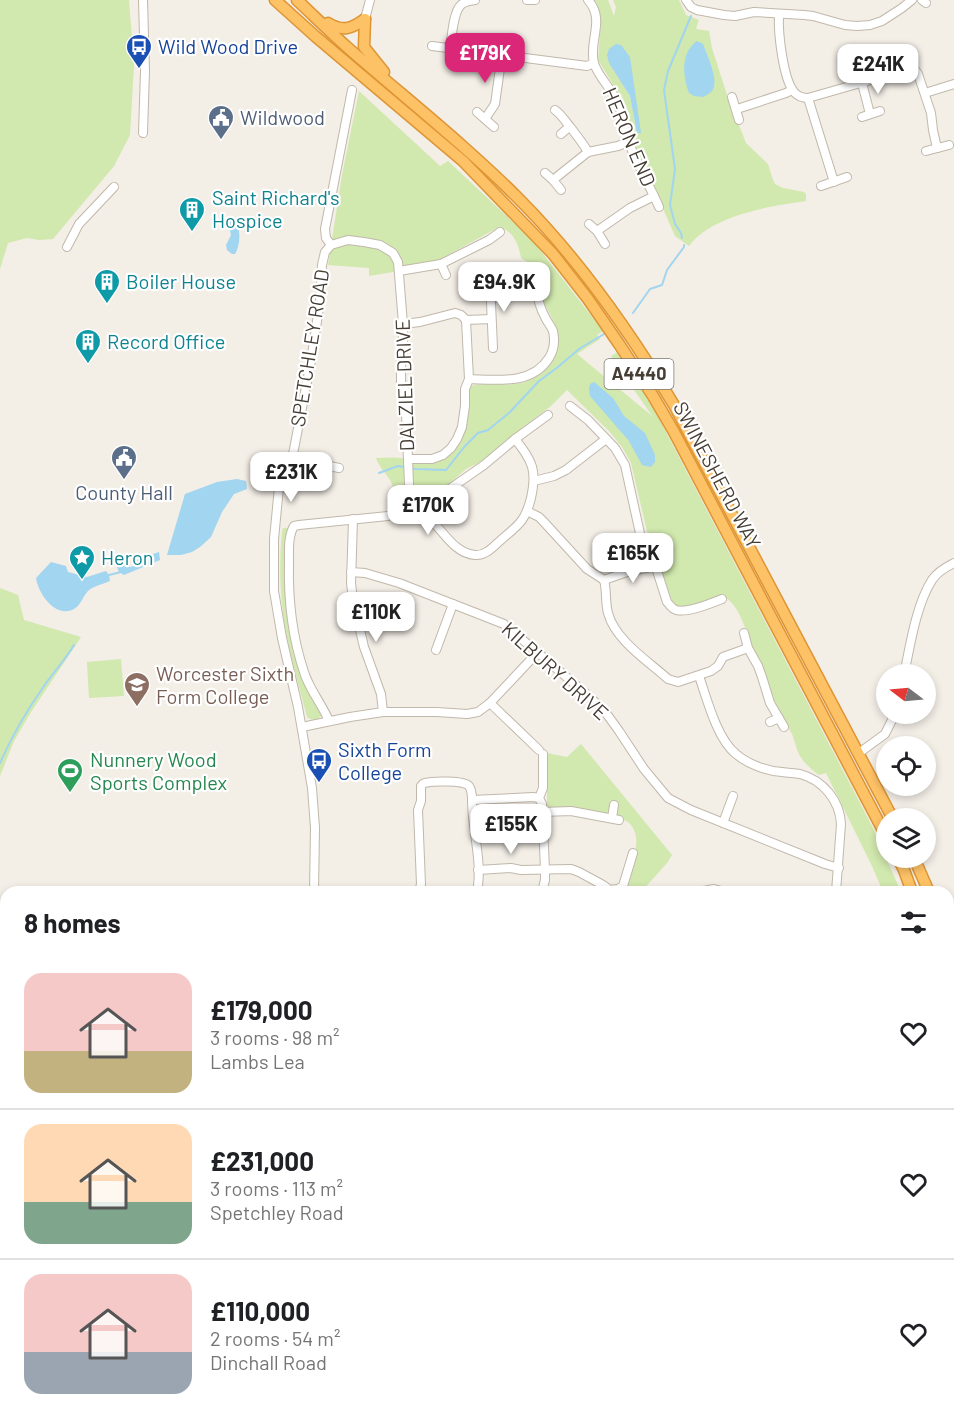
<!DOCTYPE html>
<meta charset="utf-8">
<style>
body{margin:0;font-family:Barlow,sans-serif;background:#f2f2f2;color:#202124;height:100vh;display:flex;flex-direction:column;font-size:22px;white-space:nowrap}
*{box-sizing:border-box;margin:0}
p{font-size:20px;color:#757577}
.icon{flex:none;width:33px;height:33px;fill:none;stroke:currentColor;stroke-width:2;stroke-linecap:round;stroke-linejoin:round}
.map{position:relative;flex:1;overflow:hidden}
.sheet{position:absolute;left:0px;top:886px;width:954px;height:536px;display:flex;flex-direction:column;background:#fff;border-radius:18px 18px 0 0;box-shadow:0 3px 9px #0003}
.sheet>*{flex:none}
.needle{width:39px;rotate:286deg}
.buttons{position:absolute;left:876px;top:664px;display:grid;gap:12px}
.buttons a{display:grid;place-items:center;width:60px;height:60px;border-radius:50%;background:#fff;box-shadow:0 3px 9px #0003;font-size:30px}
.price{position:absolute;translate:-50% -51px;padding:0 14px;border-radius:12px;background:#fff;color:#222;font-size:20px;line-height:39px;filter:drop-shadow(0 2px 3px #0008)}
.price::after{content:'';position:absolute;left:50%;top:36px;width:18px;height:14px;margin-left:-9px;background:inherit;clip-path:polygon(0 0,100% 0,50% 100%)}
.price.on{background:#db2777;color:#fff}
ul{padding:0;list-style:none}
li{display:flex;align-items:center;gap:18px;height:150px;padding:0 24px}
li+li{border-top:2px solid #e0e0e0}
li span{display:grid;place-items:center;flex:none;width:168px;height:120px;border-radius:18px;color:#555}
li>.icon{margin-inline-start:auto}
span .icon{width:72px;height:72px;fill:#fffc;stroke-width:1}
li b{font-size:26px}
h2{display:flex;justify-content:space-between;align-items:center;height:72px;padding:0 24px;font-size:26px}
.map>svg:first-child{display:block}
</style>
<div class="map">
<svg width="954" height="1421" viewBox="0 0 954 1421">
<rect width="100%" height="100%" fill="#f3eee6"/>
<g fill="#d1e8ae" fill-rule="evenodd">
<path d="M0,0H129L134,65L130,135L114,166L53,239L39,240L27,238L8,243L0,269Z"/>
<path d="M594,0H608L614,16L616,7L613,0H679L686,15L699,20L696,29L709,31L712,48L728,98L746,143L768,164L773,180L775,184L783,188L804,192L806,194V201C770,206 712,215 689,246L675,236L631,136L622,99L598,60L601,21L597,3ZM630,57L637,132L630,96L609,62Z"/>
<path d="M359,91L440,166L448,161L533,241L603,331L597,335L600,339L577,354L652,416L611,356L618,352L657,415L872,826L901,892H883L873,868L826,773L819,775C812,770 805,764 800,756C796,749 795,741 792,734C777,708 765,682 755,655C748,638 741,607 726,598L703,604L676,608C665,588 662,564 650,544L631,463L622,447L609,431L567,390L551,406L513,435L484,460L466,469L422,508L394,511C394,501 396,490 390,480C385,472 379,467 376,458C384,458 392,457 400,458C406,458 411,463 417,464C464,466 470,422 470,386C482,382 502,386 516,384C542,380 560,356 556,330C555,322 549,312 545,305C539,296 543,287 540,278C537,269 529,263 521,258C519,245 513,230 499,227L439,260L411,265L393,272L369,276V268L328,265L342,175Z"/>
<path d="M283,528H288L286,534V582L298,665L303,681L321,711L322,715L317,720L310,719L307,717C299,685 289,653 284,621C280,591 279,562 282,532Z"/>
<path d="M0,588L18,595L24,620L81,637L31,712L14,741L0,776Z"/>
<path d="M121,659L124,696L89,698L87,662Z"/>
<path d="M581,744L672,855L667,863L641,892H628C621,874 645,850 633,828C629,820 621,820 615,813L610,812L605,814L547,809V753L567,757Z"/>
</g>
<g fill="#a1d5f0">
<path d="M697,41L703,44C707,55 720,82 712,91C709,94 706,95 703,97L694,96L689,93C683,76 680,53 697,41Z"/>
<path d="M616,44L621,45L630,57L641,133H637L630,96L609,63L607,55L609,49Z"/>
<path d="M234,218C241,227 241,245 235,254H232L227,250L226,245L231,235L228,223Z"/>
<path d="M594,382L613,398L624,416L645,433L655,455V462L651,467L642,465L629,441L590,396L589,389L590,384Z"/>
<path d="M237,479L246,481L247,489L234,494L222,512L211,537L200,547L192,552L181,555H167L185,494L217,482Z"/>
<path d="M159,552L160,560L124,575L119,572L117,567L128,562L130,567L137,565L136,560Z"/>
<path d="M51,562L66,566L68,572L87,577L106,571L109,575L110,581C103,584 93,586 88,591C83,596 81,605 74,609C55,619 38,593 36,578Z"/>
</g>
<g fill="none" stroke-linecap="round" stroke-linejoin="round">
<g stroke="#a1d5f0" stroke-width="2">
<path d="M682,238L681,233L675,224L670,205L675,169L664,90L668,71L691,16"/>
<path d="M633,313L650,289L662,285L667,270L684,247V245"/>
<path d="M379,473L398,466L416,469L446,470L465,446L478,433L488,430L509,413L539,381L558,367L579,349L604,334"/>
<path d="M109,575L121,572"/>
<path d="M0,763C12,736 27,710 44,686C54,672 65,660 74,645"/>
</g>
<defs>
<g id="minor">
<path d="M527,0H535"/>
<path d="M588,0C606,20 588,41 594,63C598,77 612,89 618,103C623,116 624,130 629,143C637,165 650,186 659,207"/>
<path d="M686,0L691,7L697,10L724,15L735,16L754,12L804,15L813,16L845,25L857,26L870,25L882,21L902,8L912,0"/>
<path d="M922,0L926,3"/>
<path d="M779,15C778,32 783,81 795,93C799,97 803,98 808,98L906,70H915L918,74L931,113L933,130L937,148"/>
<path d="M365,19L370,0"/>
<path d="M432,46L587,66L594,63"/>
<path d="M450,48C452,37 453,12 461,5C465,1 470,1 475,0"/>
<path d="M862,83L870,114"/>
<path d="M925,93L954,84"/>
<path d="M732,97L739,120"/>
<path d="M808,98L834,182"/>
<path d="M737,109L786,93L792,90"/>
<path d="M555,110C562,115 565,121 571,128C577,136 583,143 588,152"/>
<path d="M477,112L494,127"/>
<path d="M862,117L880,111"/>
<path d="M485,119L495,104L502,54"/>
<path d="M143,133L145,71L143,0"/>
<path d="M561,134L569,127"/>
<path d="M926,151L949,145"/>
<path d="M545,173L553,180L561,190"/>
<path d="M553,180L588,152L618,146L628,142"/>
<path d="M821,186L847,177"/>
<path d="M589,224L597,231"/>
<path d="M605,244L597,231L630,208L654,196"/>
<path d="M331,245L348,240L364,242L380,245L393,253L398,262L403,324V354L401,364V382L405,390L410,507L412,511C417,512 422,512 425,515C442,527 452,553 475,555C486,556 494,546 502,539C509,533 517,527 522,520C527,513 529,506 531,498C537,471 533,461 515,439"/>
<path d="M67,247L79,224L114,187"/>
<path d="M441,264L446,275"/>
<path d="M399,271L441,264L489,240L500,232"/>
<path d="M490,280L493,348"/>
<path d="M403,324L420,322L455,313L461,315L466,320L491,319"/>
<path d="M469,379C498,380 532,385 549,358C554,350 555,340 553,331C551,326 548,323 546,319C541,310 537,299 537,288"/>
<path d="M570,406L588,420L615,448L625,465L641,538L652,555L667,602C669,604 672,608 674,609C683,615 712,603 722,599"/>
<path d="M292,458L339,468"/>
<path d="M408,459H432L443,455L451,448L457,439L462,427L465,406V389L469,379L466,320"/>
<path d="M534,481L554,476L566,470L606,439"/>
<path d="M527,511L539,517L543,521L587,569L604,580"/>
<path d="M422,513L441,495L484,465L515,439L548,415"/>
<path d="M353,519L351,583L353,600L364,647L381,694L383,712"/>
<path d="M351,572L365,573L399,583L504,624L590,697L606,713L619,731L644,769L668,798L691,810L825,864L839,868"/>
<path d="M604,580C607,591 605,602 608,613C615,640 648,661 668,679L678,682L711,671L718,666L723,657L748,648"/>
<path d="M604,580L627,572L655,566"/>
<path d="M744,633L748,648L758,666L762,677L770,703L784,727"/>
<path d="M436,650L453,604"/>
<path d="M904,675C910,646 916,605 932,580C937,572 946,567 954,563"/>
<path d="M699,676C707,699 717,739 736,754C748,764 766,771 782,772C788,773 794,773 800,774C823,780 840,801 841,824L836,892"/>
<path d="M490,703L539,750"/>
<path d="M329,721C322,704 309,689 304,672C292,636 288,599 289,562C289,550 288,536 294,526L299,525L388,516"/>
<path d="M770,722L779,718"/>
<path d="M302,727L350,717L383,712H437L467,714L478,712L490,703L538,652"/>
<path d="M859,753L885,734L895,714"/>
<path d="M472,800C472,831 483,862 477,892"/>
<path d="M542,812L571,811L619,820"/>
<path d="M612,818L614,805"/>
<path d="M723,823L733,796"/>
<path d="M478,870L511,868L521,870L571,869L579,872L603,885L607,888L608,892"/>
<path d="M608,890L618,889L623,886L633,853"/>
<path d="M314,892L315,828L312,788L298,707L282,638L274,591V539L280,477L292,458L294,449L311,361L320,301L322,265L325,252L331,245L326,238L325,229L352,90"/>
<path d="M419,892L421,884L418,810L421,801V786C422,785 423,783 425,783C432,781 464,780 469,786C472,790 472,796 472,800L533,797L539,798"/>
<path d="M542,892L545,880V869L542,804L539,798L543,788V754"/>
<path d="M698,892L714,889L725,892"/>
<path d="M0,1150L6,1151"/>
<path d="M0,1213L6,1203"/>
<path d="M0,1316L6,1314"/>
<path d="M49,1421L52,1416"/>
</g>
<path id="major" d="M282,1421L285,1416"/>
<g id="highway">
<path d="M275,0L315,36L463,161L553,254L588,299L619,344L653,396L674,432L886,836"/>
<path d="M297,0C314,16 330,32 347,47C404,97 464,144 518,198C579,259 630,332 674,405L893,819"/>
<path d="M365,19L364,47L384,72"/>
<path d="M328,23C343,32 351,29 365,19"/>
<path d="M898,858L904,870L912,892"/>
<path d="M914,858L929,892"/>
<path d="M948,930L954,931"/>
<path d="M948,1010L954,1009"/>
</g>
</defs>
<use href="#minor" stroke="#c1b8ab" stroke-width="10"/>
<use href="#major" stroke="#e4b563" stroke-width="11"/>
<use href="#highway" stroke="#de9535" stroke-width="13"/>
<use href="#minor" stroke="#fff" stroke-width="8"/>
<use href="#major" stroke="#fed993" stroke-width="9"/>
<use href="#highway" stroke="#fec266" stroke-width="10"/>
</g>
<defs>
<symbol id="bus-pin" viewBox="-11 -11 22 30"><path d="M0 17L-7.5 6A9.5 9.5 0 1 1 7.5 6Z" fill="#1a4fb4" stroke="#fff"/><path d="M-5-6H5V4H4V6H2V4H-2V6H-4V4H-5ZM-3.5-4V0h7V-4ZM-3.5 1.2v1.5H-2V1.2ZM2 1.2v1.5H3.5V1.2Z" fill="#fff"/></symbol>
<symbol id="civic-pin" viewBox="-11 -11 22 30"><path d="M0 17L-7.5 6A9.5 9.5 0 1 1 7.5 6Z" fill="#5c6f8a" stroke="#fff"/><path d="M-.6-6.5H3V-4.5H.6V-3L4-1V1h2V6H-6V1h2V-1L-.6-3ZM-1.2 2.5V6h2.4V2.5Z" fill="#fff"/></symbol>
<symbol id="building-pin" viewBox="-11 -11 22 30"><path d="M0 17L-7.5 6A9.5 9.5 0 1 1 7.5 6Z" fill="#0f9aa8" stroke="#fff"/><path d="M-4-6H4V6H1V3H-1V6H-4ZM-2.5-4.3h1.7v1.8h-1.7ZM.8-4.3h1.7v1.8H.8ZM-2.5-1h1.7V.8h-1.7ZM.8-1h1.7V.8H.8Z" fill="#fff"/></symbol>
<symbol id="sight-pin" viewBox="-11 -11 22 30"><path d="M0 17L-7.5 6A9.5 9.5 0 1 1 7.5 6Z" fill="#0f9aa8" stroke="#fff"/><path d="M0-6L1.8-2.2L6-1.7L2.9 1.2L3.7 5.4L0 3.3L-3.7 5.4L-2.9 1.2L-6-1.7L-1.8-2.2Z" fill="#fff"/></symbol>
<symbol id="university-pin" viewBox="-11 -11 22 30"><path d="M0 17L-7.5 6A9.5 9.5 0 1 1 7.5 6Z" fill="#8d6e63" stroke="#fff"/><path d="M0-5L7-2L0 1L-7-2ZM-4 1L0 2.5L4 1V4Q0 6-4 4Z" fill="#fff"/></symbol>
<symbol id="stadium-pin" viewBox="-11 -11 22 30"><path d="M0 17L-7.5 6A9.5 9.5 0 1 1 7.5 6Z" fill="#2e9e5b" stroke="#fff"/><path d="M0-5a6.5 5 0 1 0 0 10a6.5 5 0 1 0 0-10ZM-3.5-1.8h7v3.6h-7Z" fill="#fff"/></symbol>
</defs>
<g fill-rule="evenodd">
<use href="#bus-pin" x="124" y="32" width="30" height="40"/>
<use href="#civic-pin" x="206" y="103" width="30" height="40"/>
<use href="#building-pin" x="177" y="195" width="30" height="40"/>
<use href="#building-pin" x="92" y="267" width="30" height="40"/>
<use href="#building-pin" x="73" y="327" width="30" height="40"/>
<use href="#civic-pin" x="109" y="443" width="30" height="40"/>
<use href="#sight-pin" x="67" y="543" width="30" height="40"/>
<use href="#university-pin" x="122" y="670" width="30" height="40"/>
<use href="#bus-pin" x="304" y="746" width="30" height="40"/>
<use href="#stadium-pin" x="55" y="756" width="30" height="40"/>
</g>
<g text-anchor="middle" stroke-width="4.5" stroke-linejoin="round" paint-order="stroke">
<rect fill="#fff" stroke="#7e7872" stroke-width="1.5" x="604.5" y="359" width="69" height="30" rx="4.5"/>
<g font-size="18" font-weight="bold" fill="#463e35">
<text x="639" y="380">A4440</text>
</g>
<g font-size="20" fill="#164399" stroke="#fff" text-anchor="start">
<text x="158" y="54">Wild Wood Drive</text>
<text x="338" y="757">Sixth Form<tspan x="338" dy="23">College</tspan></text>
</g>
<g font-size="20" fill="#4e5e75" stroke="#fff" text-anchor="start">
<text x="240" y="125">Wildwood</text>
<text x="124" y="500" text-anchor="middle">County Hall</text>
</g>
<g font-size="20" fill="#463e35" stroke="#fff">
<text transform="translate(629 137) rotate(67)" y="7">HERON END</text>
<text transform="translate(310 348) rotate(-81)" y="7">SPETCHLEY ROAD</text>
<text transform="translate(405 385) rotate(-92)" y="7">DALZIEL DRIVE</text>
<text transform="translate(717 475) rotate(62)" y="7">SWINESHERD WAY</text>
<text transform="translate(555 671) rotate(42)" y="7">KILBURY DRIVE</text>
</g>
<g font-size="20" fill="#0d838f" stroke="#fff" text-anchor="start">
<text x="212" y="205">Saint Richard's<tspan x="212" dy="23">Hospice</tspan></text>
<text x="126" y="289">Boiler House</text>
<text x="107" y="349">Record Office</text>
<text x="101" y="565">Heron</text>
</g>
<g font-size="20" fill="#785e54" stroke="#fff" text-anchor="start">
<text x="156" y="681">Worcester Sixth<tspan x="156" dy="23">Form College</tspan></text>
</g>
<g font-size="20" fill="#27864d" stroke="#fff" text-anchor="start">
<text x="90" y="767">Nunnery Wood<tspan x="90" dy="23">Sports Complex</tspan></text>
</g>
</g>
</svg>
<div class="buttons">
<a><svg class="needle" viewBox="-14 -14 28 28"><path d="M0-13l5 13h-10z" fill="#e53935"/><path d="M0 13l5-13h-10z" fill="#757577"/></svg></a>
<a><svg class="icon" aria-label="locate" viewBox="0 0 24 24"><circle cx="12" cy="12" r="6"/><path d="M12 2v4M12 18v4M2 12h4M18 12h4"/></svg></a>
<a><svg class="icon" aria-label="layers" viewBox="0 0 24 24"><path d="M12 4l9 5-9 5-9-5zM3 14l9 5 9-5"/></svg></a>
</div>
<b class="price on" style="left:485px;top:84px">£179K</b>
<b class="price" style="left:878px;top:95px">£241K</b>
<b class="price" style="left:504px;top:313px">£94.9K</b>
<b class="price" style="left:291px;top:503px">£231K</b>
<b class="price" style="left:428px;top:536px">£170K</b>
<b class="price" style="left:633px;top:584px">£165K</b>
<b class="price" style="left:376px;top:643px">£110K</b>
<b class="price" style="left:511px;top:855px">£155K</b>
<section class="sheet">
<h2>8 homes<svg class="icon" aria-label="filters" viewBox="0 0 24 24"><path d="M4 7h16M4 17h16"/><circle cx="9" cy="7" r="2"/><circle cx="15" cy="17" r="2"/></svg></h2>
<ul>
<li><span style="background:linear-gradient(#f6c9c9 65%,#c2b280 0)"><svg class="icon" aria-label="home" viewBox="0 0 24 24"><path d="M3 11l9-7 9 7M6 9v11h12V9"/></svg></span><div><b>£179,000</b><p>3 rooms · 98 m²</p><p>Lambs Lea</p></div><svg class="icon" aria-label="heart" viewBox="0 0 24 24"><path d="M12 20l-8-8c-3-5 5-10 8-4 3-6 11-1 8 4z"/></svg></li>
<li><span style="background:linear-gradient(#ffd9b3 65%,#7fa58c 0)"><svg class="icon" aria-label="home" viewBox="0 0 24 24"><path d="M3 11l9-7 9 7M6 9v11h12V9"/></svg></span><div><b>£231,000</b><p>3 rooms · 113 m²</p><p>Spetchley Road</p></div><svg class="icon" aria-label="heart" viewBox="0 0 24 24"><path d="M12 20l-8-8c-3-5 5-10 8-4 3-6 11-1 8 4z"/></svg></li>
<li><span style="background:linear-gradient(#f6c9c9 65%,#9aa5b1 0)"><svg class="icon" aria-label="home" viewBox="0 0 24 24"><path d="M3 11l9-7 9 7M6 9v11h12V9"/></svg></span><div><b>£110,000</b><p>2 rooms · 54 m²</p><p>Dinchall Road</p></div><svg class="icon" aria-label="heart" viewBox="0 0 24 24"><path d="M12 20l-8-8c-3-5 5-10 8-4 3-6 11-1 8 4z"/></svg></li>
</ul>
</section>
</div>
